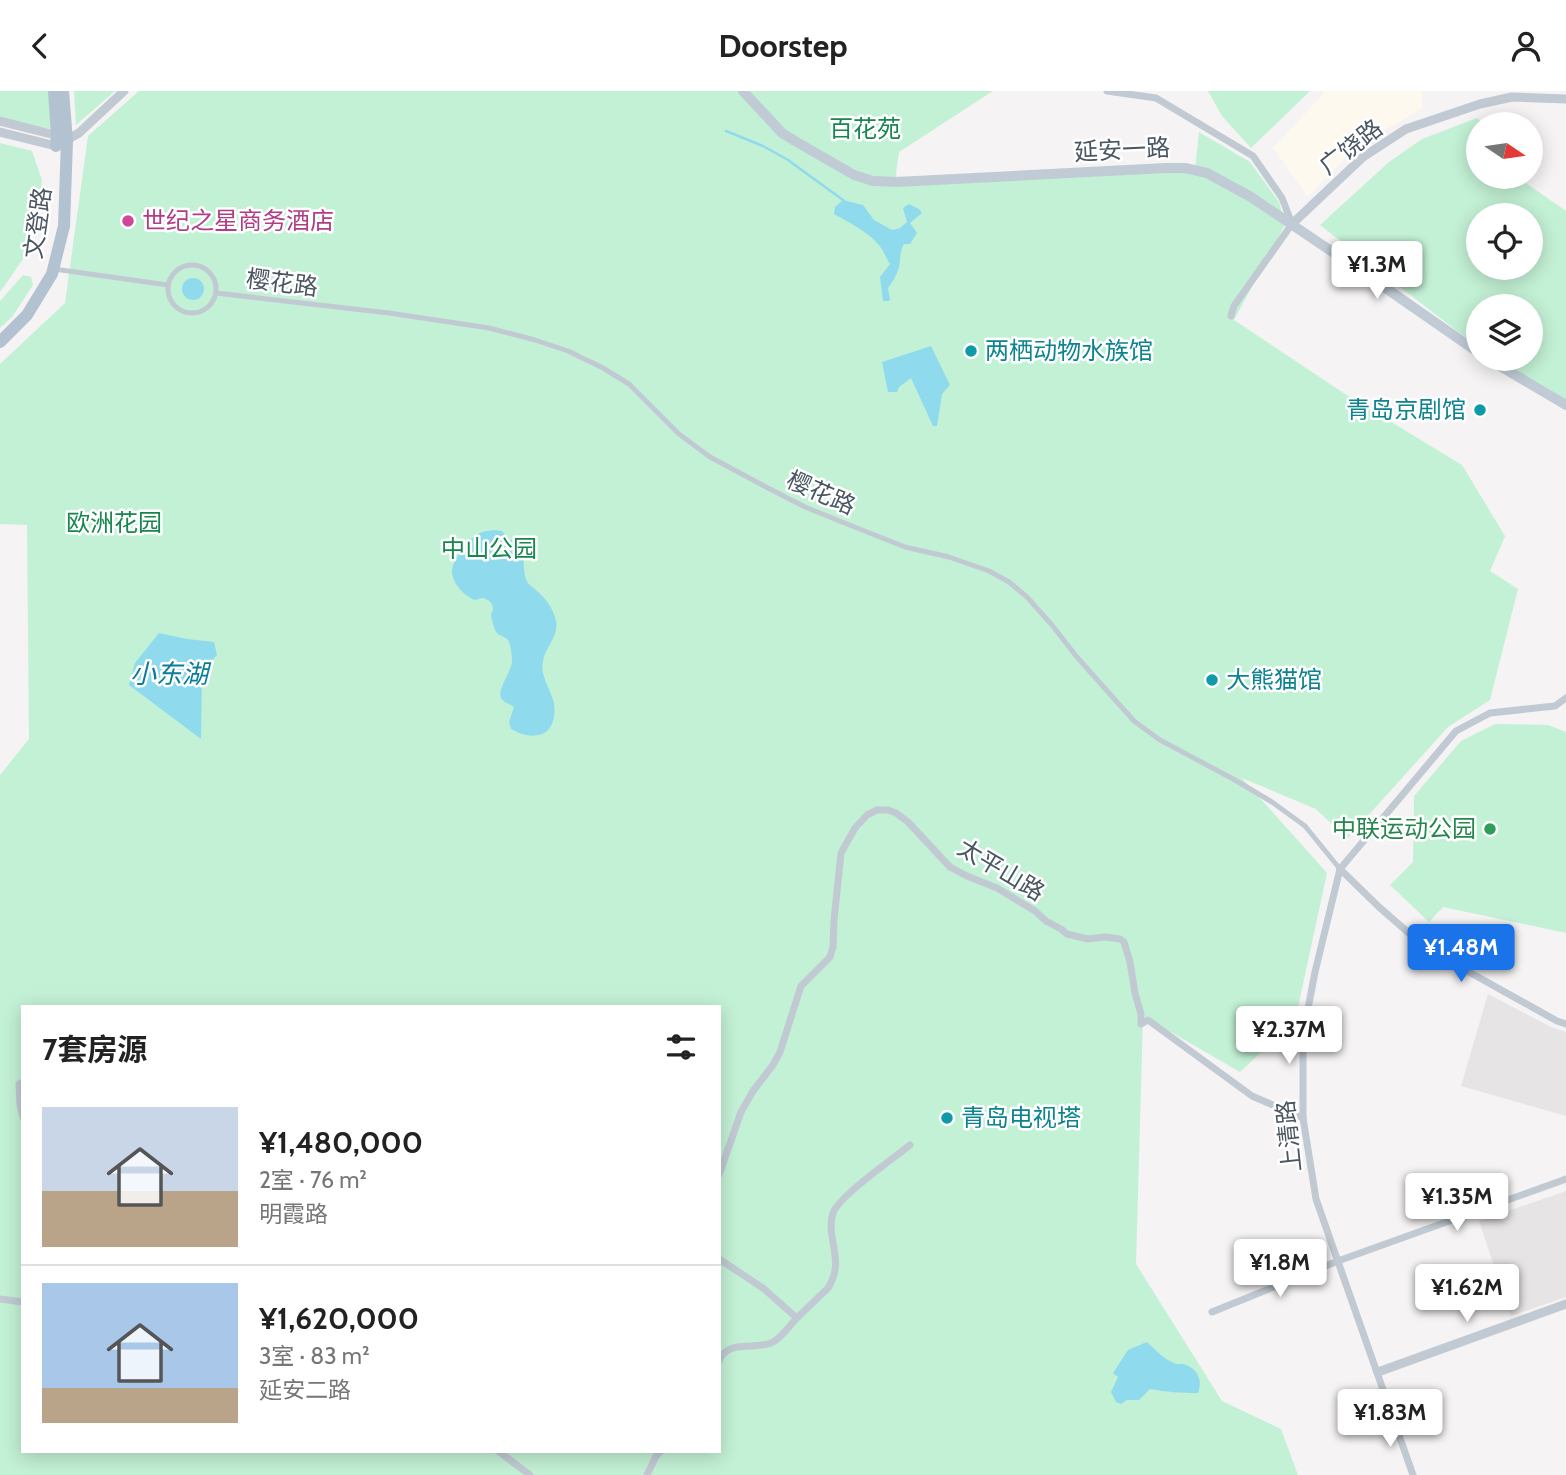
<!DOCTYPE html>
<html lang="zh">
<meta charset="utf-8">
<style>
body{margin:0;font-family:Cabin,"Noto Sans SC",sans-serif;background:#f6f6f6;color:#222;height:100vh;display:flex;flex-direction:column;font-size:26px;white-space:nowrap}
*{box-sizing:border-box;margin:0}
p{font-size:23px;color:#767676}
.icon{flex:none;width:38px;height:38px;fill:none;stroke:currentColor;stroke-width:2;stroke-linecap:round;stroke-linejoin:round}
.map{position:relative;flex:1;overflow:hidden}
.side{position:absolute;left:21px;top:914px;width:700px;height:448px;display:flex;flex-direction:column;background:#fff;border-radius:0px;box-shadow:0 4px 18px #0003}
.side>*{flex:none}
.needle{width:46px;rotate:103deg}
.fabs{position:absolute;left:1466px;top:21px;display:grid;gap:14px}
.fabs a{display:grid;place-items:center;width:77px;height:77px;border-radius:50%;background:#fff;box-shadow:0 4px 18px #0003;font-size:35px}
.price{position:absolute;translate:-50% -60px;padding:0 16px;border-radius:7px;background:#fff;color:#222;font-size:23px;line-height:46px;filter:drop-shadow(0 2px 4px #0008)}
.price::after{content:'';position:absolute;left:50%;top:42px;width:21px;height:16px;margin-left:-10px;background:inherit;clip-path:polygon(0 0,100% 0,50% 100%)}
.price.current{background:#1a73e8;color:#fff}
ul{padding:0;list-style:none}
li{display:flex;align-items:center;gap:21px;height:175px;padding:0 21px}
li+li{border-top:2px solid #e0e0e0}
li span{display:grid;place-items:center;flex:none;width:196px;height:140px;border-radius:0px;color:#555}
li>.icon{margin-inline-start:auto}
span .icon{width:84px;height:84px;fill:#fffc;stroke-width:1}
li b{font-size:30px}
h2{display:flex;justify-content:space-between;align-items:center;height:84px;padding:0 21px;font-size:30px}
header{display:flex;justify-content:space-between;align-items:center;height:91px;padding:0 21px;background:#fff;font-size:32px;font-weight:700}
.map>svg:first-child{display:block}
</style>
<header><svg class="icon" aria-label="back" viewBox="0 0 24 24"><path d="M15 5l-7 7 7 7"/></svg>Doorstep<svg class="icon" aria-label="person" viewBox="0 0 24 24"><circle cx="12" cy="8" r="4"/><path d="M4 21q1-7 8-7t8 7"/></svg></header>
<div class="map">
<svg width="1566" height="1384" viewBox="0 0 1566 1384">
<rect width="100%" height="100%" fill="#f5f3f3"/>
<path fill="#fdf9ef" d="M1324,0H1421L1423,17L1356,56L1308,106L1273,57L1323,3Z"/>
<g fill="#e6e4e5">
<path d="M1488,903L1551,936L1566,941V1025L1461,995Z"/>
<path d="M1566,1100V1206L1511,1225L1479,1130Z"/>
</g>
<g fill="#c3f1d5" fill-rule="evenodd">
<path d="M0,0H49L51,38L0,27Z"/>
<path d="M74,0H115L76,34Z"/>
<path d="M139,0H993L899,61L896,82L897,89L1195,79L1199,41L1250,71L1279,111L1285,134L1234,229L1345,303L1462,374L1505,445L1490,480L1518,498L1490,609L1448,636L1347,748L1316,718L1242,687L1327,782L1295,930L1240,981L1143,925L1136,1173L1222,1310L1281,1338L1298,1384H0V684L29,648L27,434L0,433V273L65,212L88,45ZM23,915H719V1360H23Z"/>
<path d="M1208,0H1310L1251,57L1222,25Z"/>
<path d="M1477,27L1484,33H1479V86H1517L1566,120V309L1497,268H1531V215H1479V257L1320,134L1389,71L1422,48ZM1479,124H1531V177H1479Z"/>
<path d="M0,52L32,60L42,89L30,158L0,201Z"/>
<path d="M23,184L31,186L33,194L12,226L0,237V210Z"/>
<path d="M1495,633L1548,634L1566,641V842L1443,816L1429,831L1390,794L1413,771L1414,705L1461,650Z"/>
</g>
<g fill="#90daee">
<path d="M843,109L863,114L874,129L892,139L900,137L907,131L903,117L909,113L919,118L922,122L910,132L917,142L910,153H904C899,161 901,167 899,176C897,184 893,190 888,197L890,209L889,210H883L880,186L890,173C886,167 883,158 878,153C867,140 848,131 834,123L835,116Z"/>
<circle cx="193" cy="198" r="11"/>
<path d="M931,255L950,294L942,303L937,335H933L911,287L899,296L897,301H888L882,271Z"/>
<path d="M494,439L502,440L509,449L521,450C526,463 521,481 528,492C531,496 537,499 540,503C548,510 554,520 556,530C559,546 545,556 543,570C540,583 548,594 552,606C557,617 555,639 542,643C531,647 520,643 511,638L509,631L514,616C510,613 503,611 501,607C497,599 511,581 512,571C512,566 511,553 508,549C504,544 498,546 495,539C494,536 491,527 491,523C491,522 493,520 493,518C493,512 489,509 483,507L475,509C464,505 452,492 452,480C453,467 468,449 478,443C483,440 489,440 494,439Z"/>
<path d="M159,542L187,548L214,551L217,564L202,581L201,648L129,594L135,572Z"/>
<path d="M1147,1251C1155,1259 1164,1268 1174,1272C1182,1275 1178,1271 1186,1274C1198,1278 1203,1291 1198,1302C1181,1302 1167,1301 1150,1298L1139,1309H1127L1121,1313L1116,1311L1111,1301L1118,1286L1113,1282L1128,1259Z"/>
</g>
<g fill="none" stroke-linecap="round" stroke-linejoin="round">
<path stroke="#90daee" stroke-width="2.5" d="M726,40L763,55L788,69L843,109"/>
<g stroke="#c1cad2" stroke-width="5">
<circle cx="192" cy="198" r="24"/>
<path d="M54,178L168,194"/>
<path d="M216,202L389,222L489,237L535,249L568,260L603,277L629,293L679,343L710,366L766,396L805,416L842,431L905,456L949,466L989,480L1009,491L1027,506L1052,534L1076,565L1134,630L1160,649L1235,689L1272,711L1305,735L1340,778"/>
</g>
<g stroke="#c1cad2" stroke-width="7">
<path d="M1107,0L1156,7L1253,65L1282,107L1292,133L1234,215L1231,225"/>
<path d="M1340,778L1379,816L1426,857L1557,930L1566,933"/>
<path d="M23,991L19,993L20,1014L23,1026"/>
<path d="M719,1084L741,1021L753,1000L773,974L780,961L801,895L830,866L833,856L834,829L841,762L855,737L867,724L877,719H888L896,722L908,731L950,776L967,785L997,797L1035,820L1046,830L1061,838L1067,843L1088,848L1105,846L1120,848L1124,851L1130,871L1135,902L1141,923V933L1148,929L1252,1005L1303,1027"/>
<path d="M719,1168L763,1197L797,1227"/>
<path d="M0,1208L23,1211"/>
<path d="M1212,1221L1338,1170L1566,1088"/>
<path d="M719,1270C728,1247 757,1260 773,1251C782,1246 789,1235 797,1227C807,1217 818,1207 828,1197C846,1169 825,1147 833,1122C839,1105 894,1067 910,1054"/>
<path d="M498,1360L530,1384"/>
<path d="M647,1384L656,1365L661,1360"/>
<path d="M1413,1384L1316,1108L1303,1027V944L1315,881L1340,778L1456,640L1490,622L1555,615L1566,607"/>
</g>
<g stroke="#c1cad2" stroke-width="9">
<path d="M0,30L59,45"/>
<path d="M0,41L56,55L79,42L124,0"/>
<path d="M1292,133L1363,66L1406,38L1480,13L1512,6L1566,8"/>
<path d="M1378,1281L1566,1213"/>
</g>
<g stroke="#c1cbd6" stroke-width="10">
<path d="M743,0L782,42L795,50L854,84L873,90L896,91L1166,77H1185L1207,82L1251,106L1377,191L1479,262"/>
<path d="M1488,268L1566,314"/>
</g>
<g stroke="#b3c2d1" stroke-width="12">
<path d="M54,0L57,44L56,55"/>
<path d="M0,251L27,224L52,183L64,135L67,50L63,0"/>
</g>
</g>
<circle fill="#d1479c" stroke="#fff" stroke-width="2.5" cx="128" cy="130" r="7"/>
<g fill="#0f9aa8" stroke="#fff" stroke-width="2.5">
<circle cx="971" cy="260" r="7"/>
<circle cx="1480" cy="319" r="7"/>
<circle cx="1212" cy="589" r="7"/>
<circle cx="947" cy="1027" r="7"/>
</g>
<circle fill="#2e9e5b" stroke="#fff" stroke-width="2.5" cx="1490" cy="738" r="7"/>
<g text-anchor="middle" stroke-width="5" stroke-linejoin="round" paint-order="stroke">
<g font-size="24" fill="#17864f" stroke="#fff">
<text x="865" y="46">百花苑</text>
<text x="114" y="440">欧洲花园</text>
<text x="489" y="466">中山公园</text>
</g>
<g font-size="24" fill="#4a5661" stroke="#fff">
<text transform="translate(1351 56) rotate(-38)" y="8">广饶路</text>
<text transform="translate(1122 59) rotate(-3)" y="8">延安一路</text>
<text transform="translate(38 132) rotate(-82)" y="8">文登路</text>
<text transform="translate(282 192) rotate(7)" y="8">樱花路</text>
<text transform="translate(821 402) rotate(24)" y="8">樱花路</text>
<text transform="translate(1001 779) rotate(31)" y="8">太平山路</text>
<text transform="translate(1289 1045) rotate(-96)" y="8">上清路</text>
</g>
<g font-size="24" fill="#b23c85" stroke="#fff" text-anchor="start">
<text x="142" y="138">世纪之星商务酒店</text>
</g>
<g font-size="24" fill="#0d838f" stroke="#fff" text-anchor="start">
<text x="985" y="268">两栖动物水族馆</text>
<text x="1466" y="327" text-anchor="end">青岛京剧馆</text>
<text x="1226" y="597">大熊猫馆</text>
<text x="961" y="1035">青岛电视塔</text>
</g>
<g font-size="24" fill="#27864d" stroke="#fff" text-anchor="end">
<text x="1476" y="746">中联运动公园</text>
</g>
<g font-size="26" font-style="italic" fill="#0c7c9b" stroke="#fff">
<text x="169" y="592">小东湖</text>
</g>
</g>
</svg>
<div class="fabs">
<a><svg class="needle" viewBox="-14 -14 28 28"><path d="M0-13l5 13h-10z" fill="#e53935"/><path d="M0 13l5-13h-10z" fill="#767676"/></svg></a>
<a><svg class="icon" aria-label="locate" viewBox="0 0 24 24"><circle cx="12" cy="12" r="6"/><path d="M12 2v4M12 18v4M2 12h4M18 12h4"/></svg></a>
<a><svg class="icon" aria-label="layers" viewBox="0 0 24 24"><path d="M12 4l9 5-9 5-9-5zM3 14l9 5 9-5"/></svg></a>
</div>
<b class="price" style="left:1377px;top:210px">¥1.3M</b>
<b class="price current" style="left:1461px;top:893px">¥1.48M</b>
<b class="price" style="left:1289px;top:975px">¥2.37M</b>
<b class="price" style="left:1457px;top:1142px">¥1.35M</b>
<b class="price" style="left:1280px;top:1208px">¥1.8M</b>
<b class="price" style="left:1467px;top:1233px">¥1.62M</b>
<b class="price" style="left:1390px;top:1358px">¥1.83M</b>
<section class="side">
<h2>7套房源<svg class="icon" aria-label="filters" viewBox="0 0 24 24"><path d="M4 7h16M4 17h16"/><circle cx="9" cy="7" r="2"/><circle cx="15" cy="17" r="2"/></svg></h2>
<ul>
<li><span style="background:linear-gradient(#c9d6e8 60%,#b9a48a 0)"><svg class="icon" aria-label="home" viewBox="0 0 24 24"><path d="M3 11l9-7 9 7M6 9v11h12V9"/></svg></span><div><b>¥1,480,000</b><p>2室 · 76 m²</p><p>明霞路</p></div></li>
<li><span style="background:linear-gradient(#a9c7e8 75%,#b9a48a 0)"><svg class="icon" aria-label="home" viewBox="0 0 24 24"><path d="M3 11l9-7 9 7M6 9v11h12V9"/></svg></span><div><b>¥1,620,000</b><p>3室 · 83 m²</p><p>延安二路</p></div></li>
</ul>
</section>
</div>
